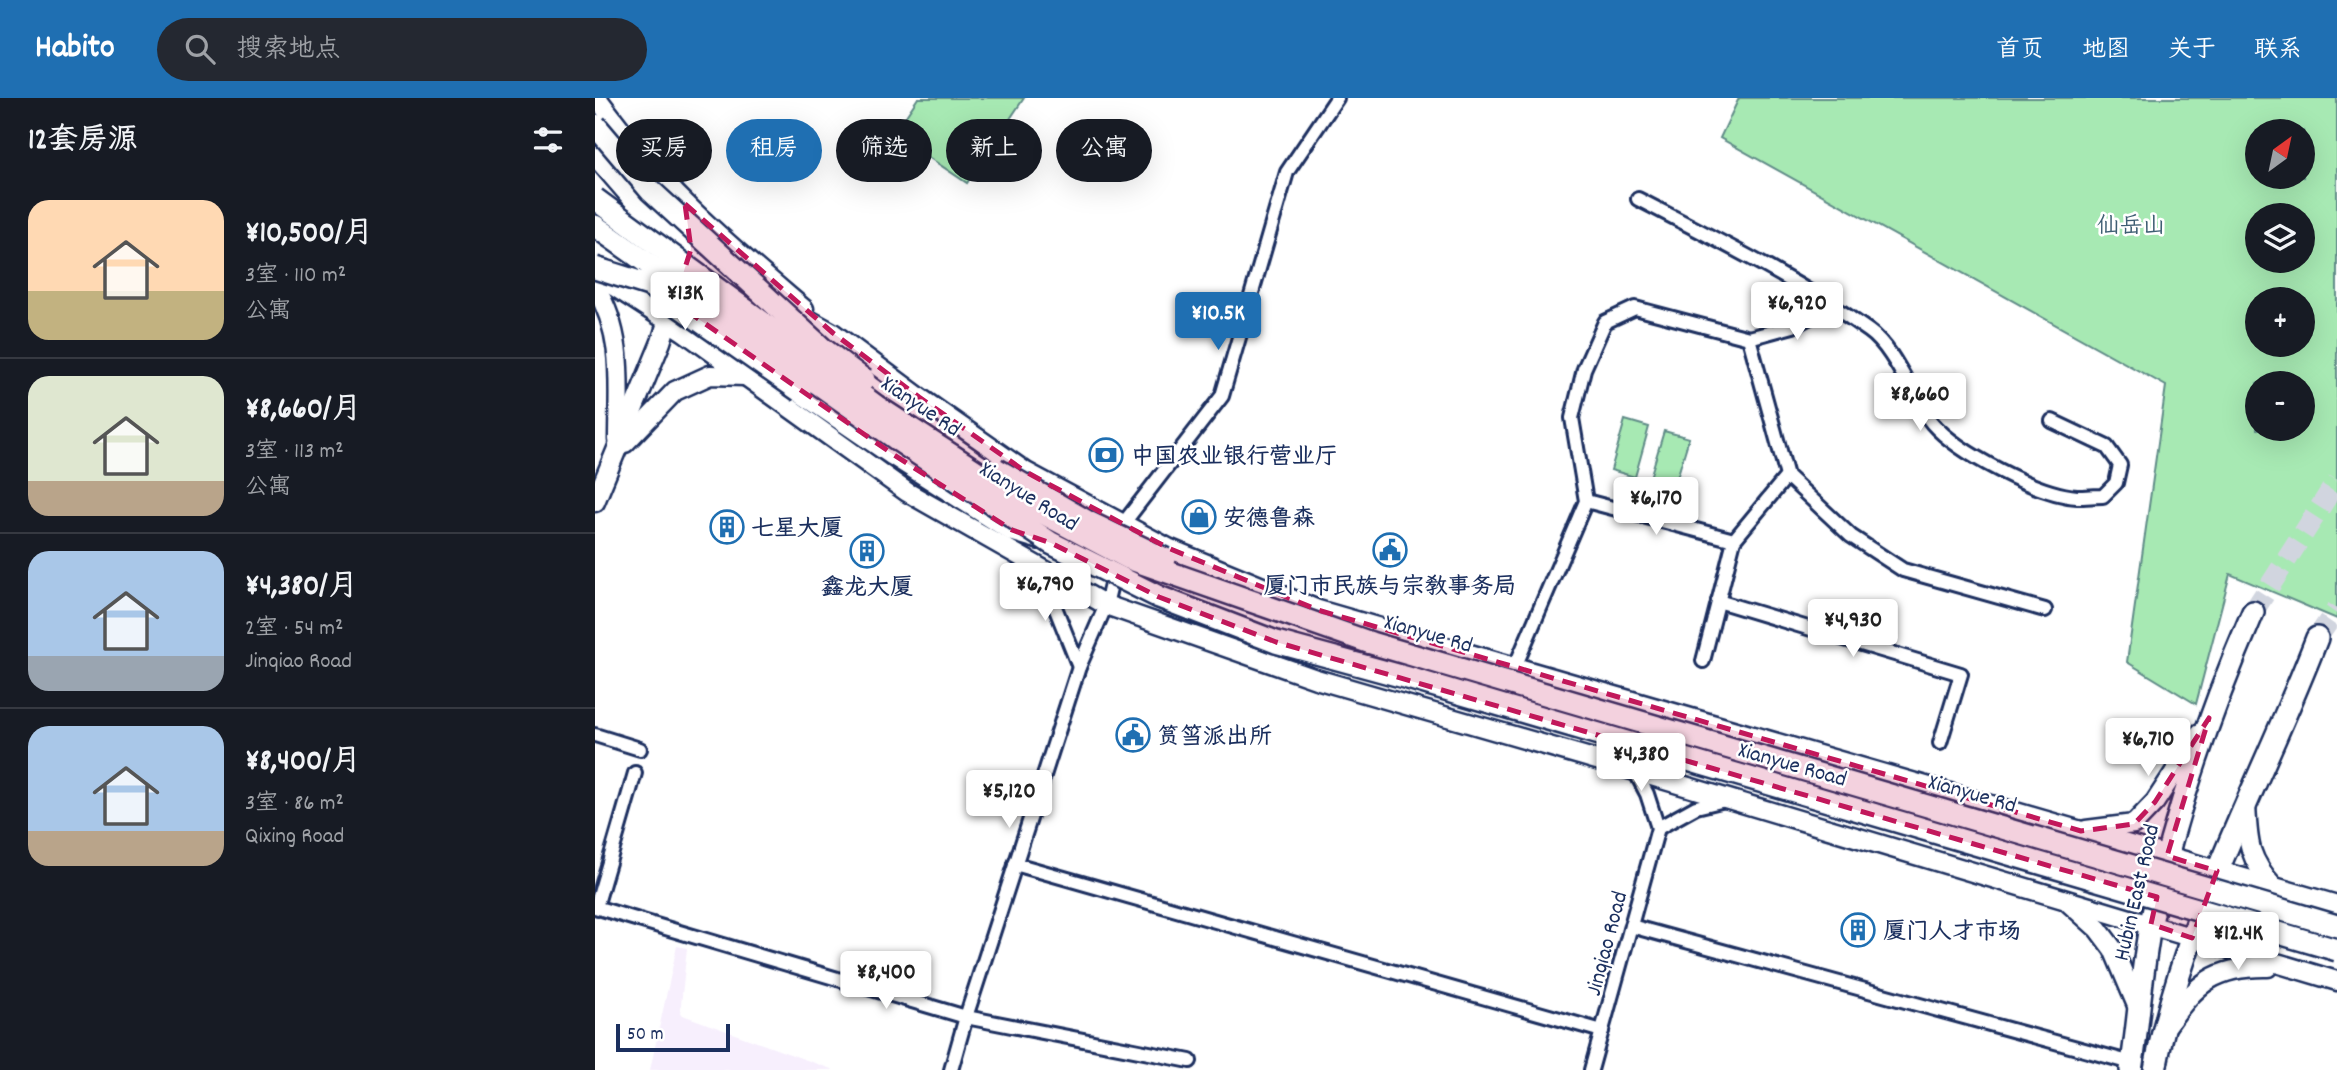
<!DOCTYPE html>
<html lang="zh">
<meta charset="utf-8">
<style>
body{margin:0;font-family:Dekko,"LXGW WenKai TC",sans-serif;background:#242831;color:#f1f3f6;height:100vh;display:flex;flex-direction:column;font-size:26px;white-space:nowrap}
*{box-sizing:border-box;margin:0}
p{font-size:23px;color:#9ea1a6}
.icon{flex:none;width:38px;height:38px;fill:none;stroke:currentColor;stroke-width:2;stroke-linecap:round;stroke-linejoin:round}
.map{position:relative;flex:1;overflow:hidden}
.sheet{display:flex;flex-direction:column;background:#171b24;width:595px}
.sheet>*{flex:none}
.hud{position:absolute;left:21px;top:21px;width:665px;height:63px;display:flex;gap:14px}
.needle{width:46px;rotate:33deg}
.tools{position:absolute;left:1650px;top:21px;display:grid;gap:14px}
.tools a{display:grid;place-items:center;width:70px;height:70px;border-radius:50%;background:#171b24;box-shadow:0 7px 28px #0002;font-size:35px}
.scale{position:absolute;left:21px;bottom:18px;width:114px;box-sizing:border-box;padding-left:7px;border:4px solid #1b2f5e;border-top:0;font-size:19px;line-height:24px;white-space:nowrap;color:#1b2f5e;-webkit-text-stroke:5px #fff;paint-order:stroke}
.price{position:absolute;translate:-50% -60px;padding:0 16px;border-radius:7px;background:#fff;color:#222;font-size:23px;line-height:46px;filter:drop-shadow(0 2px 4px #0008)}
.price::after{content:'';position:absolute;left:50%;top:42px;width:21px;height:16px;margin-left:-10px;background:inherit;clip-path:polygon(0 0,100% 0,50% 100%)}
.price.current{background:#1f6fb2;color:#fff}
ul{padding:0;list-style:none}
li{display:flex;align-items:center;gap:21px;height:175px;padding:0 28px}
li+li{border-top:2px solid #363941}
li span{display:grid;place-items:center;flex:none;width:196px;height:140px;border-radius:21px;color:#555}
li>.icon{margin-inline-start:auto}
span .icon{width:84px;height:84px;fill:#fffc;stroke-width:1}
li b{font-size:30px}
h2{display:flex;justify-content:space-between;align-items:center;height:84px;padding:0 28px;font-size:30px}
.chip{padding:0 24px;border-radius:32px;background:#171b24;box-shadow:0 7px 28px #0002;font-size:24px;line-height:63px}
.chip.current{background:#1f6fb2;color:#fff}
header{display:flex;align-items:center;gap:42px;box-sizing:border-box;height:98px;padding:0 35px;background:#1f6fb2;color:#fff}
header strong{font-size:33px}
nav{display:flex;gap:38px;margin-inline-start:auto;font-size:24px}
.search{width:490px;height:63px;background:#242831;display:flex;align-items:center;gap:18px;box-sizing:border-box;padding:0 24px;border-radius:38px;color:#9ea1a6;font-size:26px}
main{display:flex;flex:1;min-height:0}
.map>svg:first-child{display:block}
</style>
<header>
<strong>Habito</strong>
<div class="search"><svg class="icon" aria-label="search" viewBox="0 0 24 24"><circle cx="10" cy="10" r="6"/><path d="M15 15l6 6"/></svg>搜索地点</div>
<nav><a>首页</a><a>地图</a><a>关于</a><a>联系</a></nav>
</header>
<main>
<section class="sheet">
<h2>12套房源<svg class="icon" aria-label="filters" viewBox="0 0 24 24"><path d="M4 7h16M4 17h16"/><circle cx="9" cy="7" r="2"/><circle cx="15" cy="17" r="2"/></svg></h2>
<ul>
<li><span style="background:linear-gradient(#ffd9b3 65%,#c2b280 0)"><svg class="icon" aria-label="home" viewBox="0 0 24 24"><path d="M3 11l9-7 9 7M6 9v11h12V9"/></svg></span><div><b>¥10,500/月</b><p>3室 · 110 m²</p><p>公寓</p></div></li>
<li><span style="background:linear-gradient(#dfe7d0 75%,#b9a48a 0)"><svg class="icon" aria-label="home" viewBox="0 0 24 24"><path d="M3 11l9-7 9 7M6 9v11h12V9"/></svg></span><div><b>¥8,660/月</b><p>3室 · 113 m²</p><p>公寓</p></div></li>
<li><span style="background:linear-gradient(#a9c7e8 75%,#9aa5b1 0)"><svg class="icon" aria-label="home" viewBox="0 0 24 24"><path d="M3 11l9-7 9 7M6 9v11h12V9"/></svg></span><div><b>¥4,380/月</b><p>2室 · 54 m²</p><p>Jinqiao Road</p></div></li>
<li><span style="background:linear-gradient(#a9c7e8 75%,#b9a48a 0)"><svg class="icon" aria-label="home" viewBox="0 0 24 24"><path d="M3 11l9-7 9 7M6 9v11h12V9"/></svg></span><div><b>¥8,400/月</b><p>3室 · 86 m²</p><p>Qixing Road</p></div></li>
</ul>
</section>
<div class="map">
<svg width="1742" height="972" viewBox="0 0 1742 972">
<rect width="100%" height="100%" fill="#fff"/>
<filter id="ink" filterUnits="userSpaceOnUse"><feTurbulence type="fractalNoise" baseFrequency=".0143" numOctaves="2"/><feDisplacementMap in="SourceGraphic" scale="14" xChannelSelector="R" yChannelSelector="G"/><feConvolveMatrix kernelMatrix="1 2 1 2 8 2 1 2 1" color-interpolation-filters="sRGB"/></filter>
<g filter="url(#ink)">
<path fill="#f7effd" d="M82,848L92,850L85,916L239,972H55Z"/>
<g fill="#a7e9b3" stroke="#618c88" stroke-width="2" fill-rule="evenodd">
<path d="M323,0H429L372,85L299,36Z"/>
<path d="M1144,0H1742V521L1635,476L1601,606L1532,564L1571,288L1125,40ZM1708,33V79H1662V33ZM1708,117V163H1662V117ZM1662,201H1708V247H1662ZM1662,285H1708V331H1662Z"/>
<path d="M1030,322L1054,329L1040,379L1016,372Z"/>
<path d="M1069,333L1094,340L1079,390L1054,383Z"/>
</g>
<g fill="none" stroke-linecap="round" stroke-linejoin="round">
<g stroke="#d1d5df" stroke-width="21" stroke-dasharray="21 10" stroke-linecap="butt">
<path d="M1658,514L1742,383"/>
<path d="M1722,540L1742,511"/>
</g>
<defs>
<g id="minor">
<path d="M1043,101C1122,142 1202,181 1274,233C1300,251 1317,300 1337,325C1363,355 1442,396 1482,399C1491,399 1500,398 1508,398L1521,385L1525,367L1512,349L1457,323"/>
<path d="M1154,240L1198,228L1236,208"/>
<path d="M991,403L1139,442"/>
<path d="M527,431L528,426L627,298L692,74L742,0"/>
<path d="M444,469L484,569"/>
<path d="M1123,503L1366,576L1345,645"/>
<path d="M1108,563L1139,442L1192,378"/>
<path d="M920,569L991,403L977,320L989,271L1010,224L1040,210L1154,240L1192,378L1256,438L1308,472L1450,512"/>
<path d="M0,637L45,651"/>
<path d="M1040,673L1052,696L1063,730"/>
<path d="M1063,730L1101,709L1130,702"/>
<path d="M420,766L1007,933"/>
<path d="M0,809L371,919L595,963"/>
<path d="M1,809L40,675"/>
<path d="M1036,828L1537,965"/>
<path d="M356,972L371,919L484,569L511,507L519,473"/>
<path d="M996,972L1063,730"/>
</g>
<g id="secondary">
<path d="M2,0C30,37 59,75 92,107C129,144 169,177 209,211"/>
<path d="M0,58L46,111L126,174L153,189"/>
<path d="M0,176L88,233L312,394L511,507L721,581L1040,673L1742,883"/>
<path d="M0,189C30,237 23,288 23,342"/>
<path d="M187,207L238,235L324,299L431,374L573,450L723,512L1742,807"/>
<path d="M30,345L80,293L115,277L150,278"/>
<path d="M0,404L66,244L76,212"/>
<path d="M1651,707C1653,745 1653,760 1679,789"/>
<path d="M1491,732L1539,726L1560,704L1605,635"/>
<path d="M1474,805L1503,831L1518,851L1543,910"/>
<path d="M1573,926C1602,885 1620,868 1673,869"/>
</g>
<g id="primary">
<path d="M1536,972C1544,923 1546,873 1556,824C1579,717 1615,614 1658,514"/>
<path d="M1560,972C1588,820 1667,683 1722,540"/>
</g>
<path id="trunk" d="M205,293L299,357L417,432L444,440"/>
</defs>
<use href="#minor" stroke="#1b2f5e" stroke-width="18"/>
<use href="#secondary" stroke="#1b2f5e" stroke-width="23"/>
<use href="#primary" stroke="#1b2f5e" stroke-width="26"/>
<use href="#trunk" stroke="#1b2f5e" stroke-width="26"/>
<use href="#minor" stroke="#fff" stroke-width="12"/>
<use href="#secondary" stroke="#fff" stroke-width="18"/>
<use href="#primary" stroke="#fff" stroke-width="21"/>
<use href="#trunk" stroke="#fff" stroke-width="21"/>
<defs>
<g id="trunk-bridge">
<path d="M0,27L56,93L228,251L269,282"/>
<path d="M0,101L281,308L438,410L533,460L776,545L1742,828"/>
<path d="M0,128L304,343L456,445L564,499L681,544L813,580L1742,852"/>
<path d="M0,170L54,187L205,293"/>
<path d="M401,371L495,425L570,461"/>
</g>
</defs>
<use href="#trunk-bridge" stroke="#1b2f5e" stroke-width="26" stroke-linecap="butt"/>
<use href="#trunk-bridge" stroke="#fff" stroke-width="21"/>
</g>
</g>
<path fill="#c2185b" fill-opacity="0.2" stroke="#c2185b" stroke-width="5" stroke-dasharray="14 9" stroke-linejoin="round" d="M90,106L238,235L324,299L431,374L573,450L723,512L1486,733L1539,726L1560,704L1614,620L1572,758L1622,773L1597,840L1556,826L1562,799L681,544L564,499L456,445L417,432L299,357L79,204L96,151Z"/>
<defs>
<symbol id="bank-ring" viewBox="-11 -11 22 22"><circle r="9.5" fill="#fff" stroke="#1f6fb2" stroke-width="1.5"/><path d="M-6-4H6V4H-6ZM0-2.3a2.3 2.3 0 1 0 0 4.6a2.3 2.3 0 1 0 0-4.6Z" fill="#1f6fb2"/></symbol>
<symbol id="shop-ring" viewBox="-11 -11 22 22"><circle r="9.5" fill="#fff" stroke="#1f6fb2" stroke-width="1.5"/><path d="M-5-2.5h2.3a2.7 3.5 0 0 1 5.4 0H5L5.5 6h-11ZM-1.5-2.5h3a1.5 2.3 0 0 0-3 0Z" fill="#1f6fb2"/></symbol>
<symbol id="building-ring" viewBox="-11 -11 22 22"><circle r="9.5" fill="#fff" stroke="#1f6fb2" stroke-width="1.5"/><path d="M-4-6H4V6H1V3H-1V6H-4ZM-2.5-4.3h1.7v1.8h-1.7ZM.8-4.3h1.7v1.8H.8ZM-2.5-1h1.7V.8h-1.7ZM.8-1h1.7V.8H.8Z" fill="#1f6fb2"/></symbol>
<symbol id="civic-ring" viewBox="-11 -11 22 22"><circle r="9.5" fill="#fff" stroke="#1f6fb2" stroke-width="1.5"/><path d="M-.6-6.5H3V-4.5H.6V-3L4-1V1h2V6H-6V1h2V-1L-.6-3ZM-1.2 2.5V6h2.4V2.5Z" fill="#1f6fb2"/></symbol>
</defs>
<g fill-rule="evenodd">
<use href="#bank-ring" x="492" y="338" width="38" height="38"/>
<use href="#shop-ring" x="585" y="400" width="38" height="38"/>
<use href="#building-ring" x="113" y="410" width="38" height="38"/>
<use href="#civic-ring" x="776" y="433" width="38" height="38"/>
<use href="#building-ring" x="253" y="434" width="38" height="38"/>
<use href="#civic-ring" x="519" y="618" width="38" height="38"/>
<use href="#building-ring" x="1244" y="813" width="38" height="38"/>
</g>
<g text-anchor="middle" stroke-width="5" stroke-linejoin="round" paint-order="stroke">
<g font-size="23" fill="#3e5e73" stroke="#fff">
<text x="1536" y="134">仙岳山</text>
</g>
<g font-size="23" fill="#1b2f5e" stroke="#fff">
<text transform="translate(327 307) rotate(34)" y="8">Xianyue Rd</text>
<text transform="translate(435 397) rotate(32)" y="8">Xianyue Road</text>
<text transform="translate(834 534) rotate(16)" y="8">Xianyue Rd</text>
<text transform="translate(1198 665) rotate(16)" y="8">Xianyue Road</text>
<text transform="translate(1378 694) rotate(16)" y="8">Xianyue Rd</text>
<text transform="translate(1540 794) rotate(-77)" y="8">Hubin East Road</text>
<text transform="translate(1010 845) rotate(-75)" y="8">Jinqiao Road</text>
</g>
<g font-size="23" font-weight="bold" fill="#1b2f5e" stroke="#fff" text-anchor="start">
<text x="536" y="365">中国农业银行营业厅</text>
<text x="628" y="427">安德鲁森</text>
<text x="156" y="437">七星大厦</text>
<text x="795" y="495" text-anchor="middle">厦门市民族与宗教事务局</text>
<text x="272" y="496" text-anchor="middle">鑫龙大厦</text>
<text x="562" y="645">筼筜派出所</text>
<text x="1288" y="840">厦门人才市场</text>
</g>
</g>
</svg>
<div class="tools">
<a><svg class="needle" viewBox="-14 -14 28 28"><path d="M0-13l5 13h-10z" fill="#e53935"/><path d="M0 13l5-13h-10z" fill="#9ea1a6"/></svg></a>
<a><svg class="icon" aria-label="layers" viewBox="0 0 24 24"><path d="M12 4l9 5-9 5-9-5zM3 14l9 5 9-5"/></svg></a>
<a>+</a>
<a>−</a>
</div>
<div class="scale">50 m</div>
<b class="price" style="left:90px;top:234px">¥13K</b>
<b class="price" style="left:1202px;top:244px">¥6,920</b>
<b class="price current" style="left:623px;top:254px">¥10.5K</b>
<b class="price" style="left:1325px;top:335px">¥8,660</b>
<b class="price" style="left:1061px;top:439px">¥6,170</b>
<b class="price" style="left:450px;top:525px">¥6,790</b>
<b class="price" style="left:1258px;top:561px">¥4,930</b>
<b class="price" style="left:1553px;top:680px">¥6,710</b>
<b class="price" style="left:1046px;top:695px">¥4,380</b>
<b class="price" style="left:414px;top:732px">¥5,120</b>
<b class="price" style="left:1643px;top:874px">¥12.4K</b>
<b class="price" style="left:291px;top:913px">¥8,400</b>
<div class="hud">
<a class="chip">买房</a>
<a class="chip current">租房</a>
<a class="chip">筛选</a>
<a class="chip">新上</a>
<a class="chip">公寓</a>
</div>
</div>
</main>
